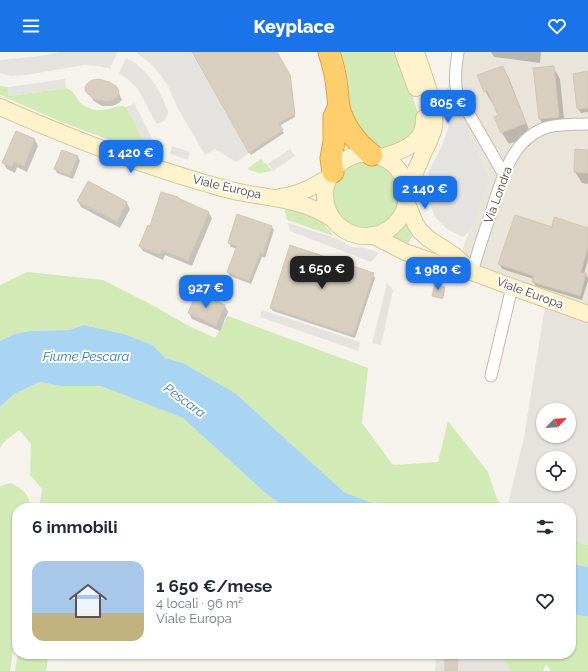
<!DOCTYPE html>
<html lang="it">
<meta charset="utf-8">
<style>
body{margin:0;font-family:Raleway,sans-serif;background:#f6f6f7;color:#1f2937;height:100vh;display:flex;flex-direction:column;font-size:15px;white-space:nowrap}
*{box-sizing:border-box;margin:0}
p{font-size:13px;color:#747a83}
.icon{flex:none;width:22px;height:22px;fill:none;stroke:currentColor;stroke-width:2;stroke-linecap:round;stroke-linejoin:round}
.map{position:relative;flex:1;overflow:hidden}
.panel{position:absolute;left:12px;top:451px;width:564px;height:156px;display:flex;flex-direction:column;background:#fff;border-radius:16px;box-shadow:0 1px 3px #0004}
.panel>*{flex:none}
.needle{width:26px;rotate:65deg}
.buttons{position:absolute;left:536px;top:351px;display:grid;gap:8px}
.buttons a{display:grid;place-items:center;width:40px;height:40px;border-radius:50%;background:#fff;box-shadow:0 1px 3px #0004;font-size:20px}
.price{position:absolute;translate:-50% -34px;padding:0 9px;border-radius:8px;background:#1a73e8;color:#fff;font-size:13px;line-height:26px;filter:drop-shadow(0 1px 2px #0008)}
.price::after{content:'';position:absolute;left:50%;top:24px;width:12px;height:9px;margin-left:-6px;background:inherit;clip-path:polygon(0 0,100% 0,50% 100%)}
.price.current{background:#222;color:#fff}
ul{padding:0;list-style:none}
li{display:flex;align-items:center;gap:12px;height:100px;padding:0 20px}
li span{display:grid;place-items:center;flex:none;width:112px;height:80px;border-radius:12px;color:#555}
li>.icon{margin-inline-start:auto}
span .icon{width:48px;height:48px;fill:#fffc;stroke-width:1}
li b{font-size:17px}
h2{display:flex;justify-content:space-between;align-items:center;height:48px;padding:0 20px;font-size:17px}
header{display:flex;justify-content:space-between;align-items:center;height:52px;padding:0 20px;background:#1a73e8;color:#fff;font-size:18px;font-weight:800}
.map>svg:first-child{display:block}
</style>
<header><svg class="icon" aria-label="menu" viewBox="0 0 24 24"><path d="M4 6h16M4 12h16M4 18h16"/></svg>Keyplace<svg class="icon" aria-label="heart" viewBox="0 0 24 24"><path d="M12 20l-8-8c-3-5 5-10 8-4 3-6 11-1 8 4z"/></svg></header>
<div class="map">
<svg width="588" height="619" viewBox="0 0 588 619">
<rect width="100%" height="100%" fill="#f6f3ec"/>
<path fill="#eae5da" d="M451,0H588V264L456,214L490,126L448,36Z"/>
<g fill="#e6e2dd" fill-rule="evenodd">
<path d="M545,255L588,271V493L584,492L571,487V456H507L524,385ZM543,358H569V384H543ZM543,406H569V432H543Z"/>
<path d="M436,602H500L504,609L512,619H435Z"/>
</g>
<g fill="#d2eab5">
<path d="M341,0H398L418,61L420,62L416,82C410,85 396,95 391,96C376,99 361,80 351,72C349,48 350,22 341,0Z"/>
<path d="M0,34L8,35L9,44L66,36C77,39 76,52 89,56C94,59 102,58 108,57C114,56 119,52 126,55L147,95L137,91L123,93L64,71L0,43Z"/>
<path d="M261,107L264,111L267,112L272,119L259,121L249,118L248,116Z"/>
<circle cx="366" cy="143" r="33"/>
<path d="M284,155H296L321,169L334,184L287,168Z"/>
<path d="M408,169L413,183L407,194L388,187L399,179Z"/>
<path d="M27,220L103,228L154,254L187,273L215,286L228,264L368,316L362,371L393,413L438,410L448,369L488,420L497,447L504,456H384L344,440L235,341L183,311L165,306L153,293L124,282L84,273L69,278L30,279L14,282L0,289V233Z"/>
<path d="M40,330L61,334H101L183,366L263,439L286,456H225C216,448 204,452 193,455V456H39L42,437L30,423L31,392L19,378L4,390L0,396V355L14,342Z"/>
<path d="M11,431C23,437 29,442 31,456H17V573L10,619H0V434Z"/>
<path d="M571,487L584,492L588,493V515L571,512Z"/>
<path d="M571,561L588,565V619H551L546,612L543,619H512L504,609L500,602H571Z"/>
<path d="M18,602H49L46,619H15Z"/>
</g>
<g fill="#e5e3e0">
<path d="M59,0H114L117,1L110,17L99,14L84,13L26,23L11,24L0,21V8L41,4Z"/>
<path d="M136,0H191L249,101L236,110L215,97L205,103L177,55L168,34L160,22L152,13Z"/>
<path d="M126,6L134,10L146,21L152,28L160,41L168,59V62L165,68L158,72L156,71L138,37L128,27L119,21Z"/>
<path d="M65,27L66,36L9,44L8,35Z"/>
<path d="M448,36L490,126L470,179L463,185L447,177L435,165L430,152L427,134L429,119L442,94L448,76L447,60L443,40Z"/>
<path d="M134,51L154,90L146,94L126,55Z"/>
<path d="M172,94L190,100L188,108L170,102Z"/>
<path d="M290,97L295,104L273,119L268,112Z"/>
<path d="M288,171L338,187L349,194L354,195L366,196L379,201L371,210L290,179Z"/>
<path d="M387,231L393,238L381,293L372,291Z"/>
<path d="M262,258L360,290L358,299L260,265Z"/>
</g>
<g fill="#a9d4f2">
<path d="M84,273L124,282L153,293L165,306L183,311L235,341L344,440L384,456H286L263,439L183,366L101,334H61L40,330L14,342L0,355V289L14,282L30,279L69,278Z"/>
<path d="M571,512L588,515V565L571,561Z"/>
</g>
<g fill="#0003">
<path d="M192,0H276L291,26L295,65L279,74L284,81L251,103Z"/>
<path d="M491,0H541L540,11L494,5Z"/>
<path d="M503,15L509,26L531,83L509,92L502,81L499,64L493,50L492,51L485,39Z"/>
<path d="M553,15L560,27L565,76L547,79L540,67L535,17Z"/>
<path d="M588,20V60L581,61L578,57L574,22Z"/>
<path d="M116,35L122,48L119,51L112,54H102L94,49L86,38Z"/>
<path d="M16,80L35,88L38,94L27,120L17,115L15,121L7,117L3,111Z"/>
<path d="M63,99L78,105L80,109L73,127L57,121L55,117Z"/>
<path d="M588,99V132L582,131L575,120Z"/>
<path d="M88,130L127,151L130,157L120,176L81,155L78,149Z"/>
<path d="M209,161L212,166L192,214L165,203L163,208L143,199L140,194L151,175Z"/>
<path d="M272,175L274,178L265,206L262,205L251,232L230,224L228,220L237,197L231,195L229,191Z"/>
<path d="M552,176L588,178V208L584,222H586L588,226V229L582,248L536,234L533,229L534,227L502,217L499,212Z"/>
<path d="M373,222L375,226L355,286L273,259L271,256Z"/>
<path d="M444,236L445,238L443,247L434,245L433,244Z"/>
<path d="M225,254L228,260L220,279L192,267L189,261Z"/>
</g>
<g fill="#d8cfc1" stroke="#d3c7b4">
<path d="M192,0H277L290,23L295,62L279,71L283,78L249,101Z"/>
<path d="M503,14L526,71L501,81L494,65L498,63L487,38L484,40L477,23Z"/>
<path d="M554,14L559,65L539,67L533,16Z"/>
<path d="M588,19V56L577,57L573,22Z"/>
<path d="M99,27L109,30L116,34L118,37L119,41L116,46L110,49H103L96,48L88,42L85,38V35L87,32L92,28Z"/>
<path d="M16,79L35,87L24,114L14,110L12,115L2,111Z"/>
<path d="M575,97L588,98V121L574,120Z"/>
<path d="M62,98L78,104L70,124L54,117Z"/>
<path d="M88,129L127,150L117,170L77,149Z"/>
<path d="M161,140L178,145V146L209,160L188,209L162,198L160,203L139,194L148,173L150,174Z"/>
<path d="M237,162L272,174L263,202L260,201L249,229L227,220L237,194L228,191Z"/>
<path d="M515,163L552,175L554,165L588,176V195L581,220L586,221L580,244L532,230L534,224L498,212Z"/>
<path d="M290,193L374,221L353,283L270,256Z"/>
<path d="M435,232L445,235L442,246L432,244Z"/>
<path d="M197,240L225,253L216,274L188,261Z"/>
<path d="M445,602H458L457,619H445Z"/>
</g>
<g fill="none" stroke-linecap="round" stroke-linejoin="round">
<defs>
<g id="street">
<path d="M458,0C456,14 454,27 457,41L503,121"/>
<path d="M472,220C478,200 484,180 491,161C501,129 511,86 548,75C561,72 575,72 588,72"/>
<path d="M491,324L512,235"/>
</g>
<g id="secondary">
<path d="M403,0L416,36"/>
<path d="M0,55C72,87 146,115 222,136C260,147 301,144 334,168"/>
<circle cx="366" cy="143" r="41"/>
<path d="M381,105C397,101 419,94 423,76C424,73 424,69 424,66"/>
<path d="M406,133C414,125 418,114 422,104C426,95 432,85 434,75C437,55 422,20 416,0"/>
<path d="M280,145C299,143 314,134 330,125"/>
<path d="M406,149L415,171L420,179L429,187L455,204L472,220"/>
<path d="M372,183L405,200L448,215L472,220L512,235L588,262"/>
</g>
<g id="highway">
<path d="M329,0C333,12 336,24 337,36C338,43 338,49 339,55C344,75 356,90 372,103"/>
<path d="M333,120L331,106L334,90V65L338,56"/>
</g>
</defs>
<use href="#street" stroke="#c2bbae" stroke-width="13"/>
<use href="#secondary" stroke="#d6c79b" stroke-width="18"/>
<use href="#highway" stroke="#e0a43c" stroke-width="23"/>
<use href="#street" stroke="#fff" stroke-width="11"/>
<use href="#secondary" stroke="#fff3cd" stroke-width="16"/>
<use href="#highway" stroke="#ffcf6e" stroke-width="21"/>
</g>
<g text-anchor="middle" stroke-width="4" stroke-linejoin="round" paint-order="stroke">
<g font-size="12" fill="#4b4439" stroke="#fff">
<text transform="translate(227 135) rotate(13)" y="4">Viale Europa</text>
<text transform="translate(498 143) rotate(-70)" y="4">Via Londra</text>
<text transform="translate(530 241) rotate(20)" y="4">Viale Europa</text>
</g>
<g font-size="13" font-style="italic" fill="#2e7ab2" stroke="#fff">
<text x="86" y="309">Fiume Pescara</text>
<text transform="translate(185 348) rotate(36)" y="5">Pescara</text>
</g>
</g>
</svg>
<div class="buttons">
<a><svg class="needle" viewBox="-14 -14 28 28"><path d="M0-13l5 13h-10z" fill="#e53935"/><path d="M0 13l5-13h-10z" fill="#747a83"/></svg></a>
<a><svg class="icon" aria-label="locate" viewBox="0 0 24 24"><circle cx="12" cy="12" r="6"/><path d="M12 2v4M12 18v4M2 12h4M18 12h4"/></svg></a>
</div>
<b class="price" style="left:448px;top:72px">805 €</b>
<b class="price" style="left:131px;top:122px">1 420 €</b>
<b class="price" style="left:425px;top:158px">2 140 €</b>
<b class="price current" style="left:322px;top:238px">1 650 €</b>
<b class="price" style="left:438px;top:239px">1 980 €</b>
<b class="price" style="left:206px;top:257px">927 €</b>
<section class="panel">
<h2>6 immobili<svg class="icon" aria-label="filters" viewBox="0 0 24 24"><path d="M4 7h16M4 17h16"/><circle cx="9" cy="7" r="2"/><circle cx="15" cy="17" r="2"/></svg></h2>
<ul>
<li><span style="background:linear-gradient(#a9c7e8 65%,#c2b280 0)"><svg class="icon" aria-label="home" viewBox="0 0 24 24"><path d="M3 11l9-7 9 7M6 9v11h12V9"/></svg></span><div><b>1 650 €/mese</b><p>4 locali · 96 m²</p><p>Viale Europa</p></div><svg class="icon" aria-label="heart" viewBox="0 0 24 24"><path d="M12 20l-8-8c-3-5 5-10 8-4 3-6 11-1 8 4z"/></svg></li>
</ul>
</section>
</div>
